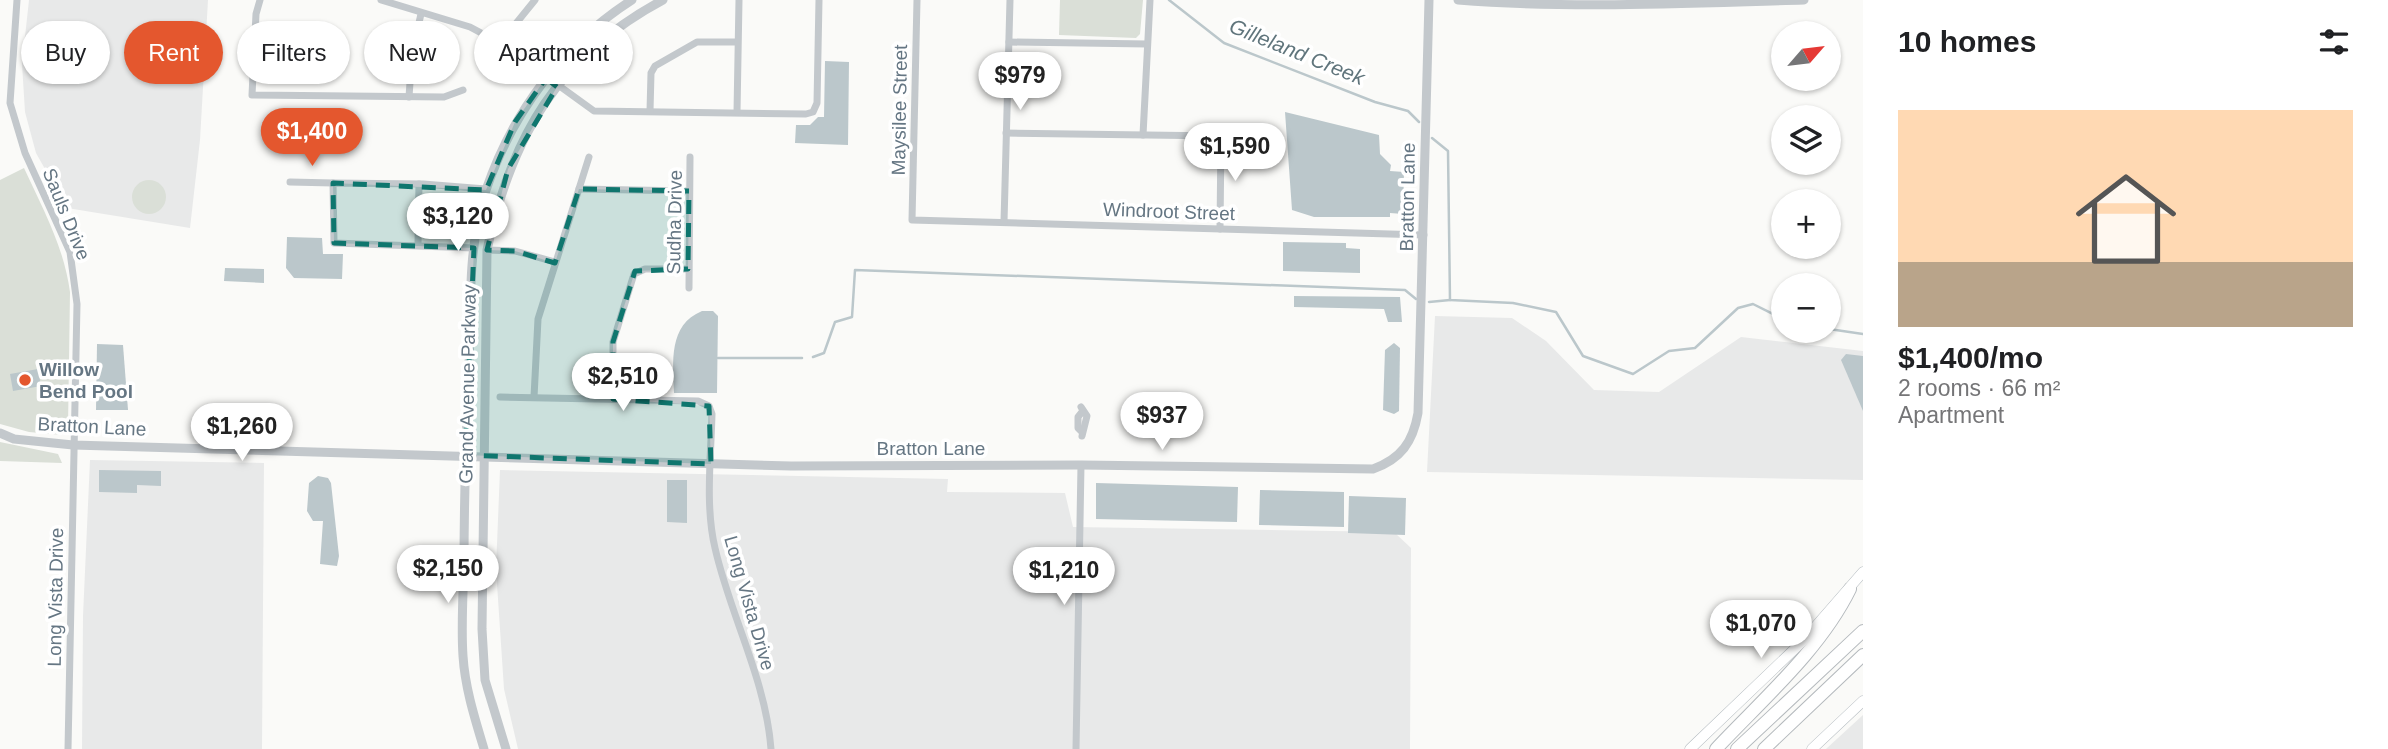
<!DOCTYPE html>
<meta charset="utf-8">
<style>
body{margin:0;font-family:Arial,sans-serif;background:#f6f6f6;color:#202124;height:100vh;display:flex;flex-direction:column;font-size:26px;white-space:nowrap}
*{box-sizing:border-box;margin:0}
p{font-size:23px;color:#757577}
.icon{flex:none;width:38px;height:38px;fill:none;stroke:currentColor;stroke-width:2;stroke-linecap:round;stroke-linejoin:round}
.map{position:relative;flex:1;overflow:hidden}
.sheet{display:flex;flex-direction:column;background:#fff;width:525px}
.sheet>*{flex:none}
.banner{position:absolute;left:21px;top:21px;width:665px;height:63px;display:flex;gap:14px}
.needle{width:46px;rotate:62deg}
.tools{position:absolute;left:1771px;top:21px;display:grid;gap:14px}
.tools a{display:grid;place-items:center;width:70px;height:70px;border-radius:50%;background:#fff;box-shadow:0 2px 5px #0004;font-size:35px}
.price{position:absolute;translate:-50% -60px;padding:0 16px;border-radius:24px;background:#fff;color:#222;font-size:23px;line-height:46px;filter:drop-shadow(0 2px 4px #0008)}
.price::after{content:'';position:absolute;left:50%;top:42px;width:21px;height:16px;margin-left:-10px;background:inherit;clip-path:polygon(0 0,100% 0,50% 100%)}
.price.on{background:#e4572e;color:#fff}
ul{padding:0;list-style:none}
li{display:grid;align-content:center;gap:14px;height:371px;padding:0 35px}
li+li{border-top:2px solid #e0e0e0}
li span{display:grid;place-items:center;height:217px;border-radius:0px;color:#555}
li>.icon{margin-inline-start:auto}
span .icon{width:126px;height:126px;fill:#fffc;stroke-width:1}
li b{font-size:30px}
h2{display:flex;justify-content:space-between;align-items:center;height:84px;padding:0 35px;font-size:30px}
.chip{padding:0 24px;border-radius:32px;background:#fff;box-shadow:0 2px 5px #0004;font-size:24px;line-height:63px}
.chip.on{background:#e4572e;color:#fff}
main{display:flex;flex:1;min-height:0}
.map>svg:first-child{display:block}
</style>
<main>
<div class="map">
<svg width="1863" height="749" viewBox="0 0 1863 749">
<rect width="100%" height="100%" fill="#fafaf8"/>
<g fill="#e8e9e9">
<path d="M29,0H208L200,140L190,228L67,208L36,153L25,112L22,64Z"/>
<path d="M1435,316L1512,318L1546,341L1594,390L1659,392L1741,337L1863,351V480L1427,472Z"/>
<path d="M90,460L264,463L262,749H82L83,616Z"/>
<path d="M500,470L948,479L947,492L1065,493L1073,527L1394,532L1411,548L1410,749H518L504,689L496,569Z"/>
<path d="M1863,715V749H1826Z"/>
</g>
<g fill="#dadfd7">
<path d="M1060,0H1143L1140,34L1136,38L1059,35Z"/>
<path d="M24,168C43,209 64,247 70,292L68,427L63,435L29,432L0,424V180Z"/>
<circle cx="149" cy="197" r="17"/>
<path d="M0,442L58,454L62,463L0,461Z"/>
</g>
<g fill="#bbc7cb">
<path d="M825,61L849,62L848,145L795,143L796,125H810L818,117H824Z"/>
<path d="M1285,112L1379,135L1380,154L1391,165L1390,171L1404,172L1403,214L1390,213V217H1314L1292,210Z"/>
<path d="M287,237L322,238L323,254H343L342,279L294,278L286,268Z"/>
<path d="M1283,242L1346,243V248L1360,249V273L1283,271Z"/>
<path d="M225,268L264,269V283L224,281Z"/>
<path d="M1294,296L1400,297L1402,322H1388L1384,309L1294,307Z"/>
<path d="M702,311H713L718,316L717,393H674C673,362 668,325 702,311Z"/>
<path d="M1394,343L1400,348L1399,411L1394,414L1383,410L1385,350Z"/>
<path d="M97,344L123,345L128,410H96Z"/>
<path d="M1846,354L1863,356V411L1841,360Z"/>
<path d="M38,369L41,386L13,391L10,374Z"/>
<path d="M99,470L161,471V486L137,485V493L99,492Z"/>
<path d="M318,476L328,478L331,483L339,556L337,566L320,564L323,521H313L307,511L309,483Z"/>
<path d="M667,480H687V523L667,522Z"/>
<path d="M1096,483L1238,487L1237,522L1096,519Z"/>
<path d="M1260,490L1344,492V527L1259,525Z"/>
<path d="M1349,496L1406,498L1405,535L1348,533Z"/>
</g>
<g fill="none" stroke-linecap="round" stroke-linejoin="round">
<g stroke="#bbc7cb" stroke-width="2.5">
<path d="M1169,0L1224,43L1375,102L1408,111L1419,122"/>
<path d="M1432,138L1448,151L1450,300L1513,303L1556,312L1583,356L1633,374L1669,351L1695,348L1738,308L1753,304L1783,319"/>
<path d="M1429,302L1450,300"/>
<path d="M1829,329L1863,334"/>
<path d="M813,357L824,353L835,322L852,317L855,270L1405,290L1416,299"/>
<path d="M718,358H802"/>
</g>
<defs>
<g id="secondary">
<path d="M1690,749L1802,642L1863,572"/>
<path d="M1812,749L1863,701"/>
</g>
<g id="motorway">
<path d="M1716,749C1763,699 1820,650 1850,589"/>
<path d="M1737,749L1863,631"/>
<path d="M1764,749L1863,655"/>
</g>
</defs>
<use href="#secondary" stroke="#b3babf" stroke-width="11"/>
<use href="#motorway" stroke="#b4b9bd" stroke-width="14"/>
<g stroke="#c3c8cc" stroke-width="7">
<path d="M17,0L10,103L25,153L70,252L77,304L68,749"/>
<path d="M260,0L256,14L252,95L444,97L463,90"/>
<path d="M381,0L470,27L500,43L594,111L806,114L813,112L817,103L819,0"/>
<path d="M917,0L912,220L1424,235"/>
<path d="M1009,42L1147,44"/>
<path d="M500,43L535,0"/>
<path d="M409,97L412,53L421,14"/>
<path d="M650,111L651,73L655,66L697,42H737"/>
<path d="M737,112L739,0"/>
<path d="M1006,133L1221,136L1220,229"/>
<path d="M1143,135L1150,0"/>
<path d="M290,182L333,183"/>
<path d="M579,189L689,191"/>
<path d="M1004,222L1010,0"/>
<path d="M418,245L419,184"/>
<path d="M474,248L334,243L333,183L423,184L486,189"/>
<path d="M487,250L515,251L555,262"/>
<path d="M689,288L690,157"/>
<path d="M500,397L698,401L709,406L712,414C711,457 705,506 715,548C730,615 766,680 771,749"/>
<path d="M534,397L538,319L589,157"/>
<path d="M613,399V342L634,274L645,269H688"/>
<path d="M1081,407L1087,416L1082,436"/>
<path d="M1082,432L1078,428V417L1082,412"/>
<path d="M1076,749L1081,465"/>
</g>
<g stroke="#c3c8cc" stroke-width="9">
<path d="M1458,0C1572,9 1689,3 1804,0"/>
<path d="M0,433L14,439L73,445L791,466L1081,465L1373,469C1401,459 1413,442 1418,413L1429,0"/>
<path d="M484,749C475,719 465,688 463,656C461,626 463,596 464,566C464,500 466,435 469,369C471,310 467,247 486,190C512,113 563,44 632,0"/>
<path d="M506,749L485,680L482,629L487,250C511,137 558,56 663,0"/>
</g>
<use href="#secondary" stroke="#fff" stroke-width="10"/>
<use href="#motorway" stroke="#fff" stroke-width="12"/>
</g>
<path fill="#0f766e" fill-opacity="0.2" stroke="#0f766e" stroke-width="5" stroke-dasharray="14 9" stroke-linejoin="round" d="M546,78L557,87L508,169L487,250L515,251L555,263L579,189L689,191L688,269L635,271L613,342V399L709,406L711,464L465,455L474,248L334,243L333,183L486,190L515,122Z"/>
<circle fill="#e4572e" stroke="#fff" stroke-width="2.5" cx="25" cy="380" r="7"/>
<g text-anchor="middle" stroke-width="7" stroke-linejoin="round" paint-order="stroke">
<g font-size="19" fill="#657683" stroke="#fff">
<text transform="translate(899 110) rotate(-89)" y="7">Maysilee Street</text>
<text transform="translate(1407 197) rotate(-89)" y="7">Bratton Lane</text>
<text transform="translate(1169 211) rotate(2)" y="7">Windroot Street</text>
<text transform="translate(67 214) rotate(68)" y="7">Sauls Drive</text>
<text transform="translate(674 222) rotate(-89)" y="7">Sudha Drive</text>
<text transform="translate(467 384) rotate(-89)" y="7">Grand Avenue Parkway</text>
<text transform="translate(92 426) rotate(3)" y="7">Bratton Lane</text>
<text x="931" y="455">Bratton Lane</text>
<text transform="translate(55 597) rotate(-89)" y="7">Long Vista Drive</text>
<text transform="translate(750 603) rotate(74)" y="7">Long Vista Drive</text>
</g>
<g font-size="19" font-weight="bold" fill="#657683" stroke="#fff" text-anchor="start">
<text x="39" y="376">Willow<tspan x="39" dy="22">Bend Pool</tspan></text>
</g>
<g font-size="21" font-style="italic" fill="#60757c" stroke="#fff">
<text transform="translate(1297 52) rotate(22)" y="7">Gilleland Creek</text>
</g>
</g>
</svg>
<div class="tools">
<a><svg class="needle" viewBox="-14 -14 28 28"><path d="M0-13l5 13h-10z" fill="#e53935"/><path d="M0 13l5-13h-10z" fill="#757577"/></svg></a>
<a><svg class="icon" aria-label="layers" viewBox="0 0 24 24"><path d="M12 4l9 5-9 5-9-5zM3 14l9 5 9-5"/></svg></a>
<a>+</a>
<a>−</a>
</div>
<b class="price" style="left:1020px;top:112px">$979</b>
<b class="price on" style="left:312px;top:168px">$1,400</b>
<b class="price" style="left:1235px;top:183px">$1,590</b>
<b class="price" style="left:458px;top:253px">$3,120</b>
<b class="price" style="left:623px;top:413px">$2,510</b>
<b class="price" style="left:1162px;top:452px">$937</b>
<b class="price" style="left:242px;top:463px">$1,260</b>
<b class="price" style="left:448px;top:605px">$2,150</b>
<b class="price" style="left:1064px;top:607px">$1,210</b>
<b class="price" style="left:1761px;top:660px">$1,070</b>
<div class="banner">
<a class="chip">Buy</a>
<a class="chip on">Rent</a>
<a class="chip">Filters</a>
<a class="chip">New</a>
<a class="chip">Apartment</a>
</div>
</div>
<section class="sheet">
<h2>10 homes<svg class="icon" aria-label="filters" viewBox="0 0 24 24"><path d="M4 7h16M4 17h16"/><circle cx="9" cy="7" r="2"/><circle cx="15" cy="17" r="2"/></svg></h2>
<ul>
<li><span style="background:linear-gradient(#ffd9b3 70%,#b9a48a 0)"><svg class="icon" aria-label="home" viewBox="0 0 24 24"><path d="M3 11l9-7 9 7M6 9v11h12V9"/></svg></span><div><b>$1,400/mo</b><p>2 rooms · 66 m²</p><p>Apartment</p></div></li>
</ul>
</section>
</main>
